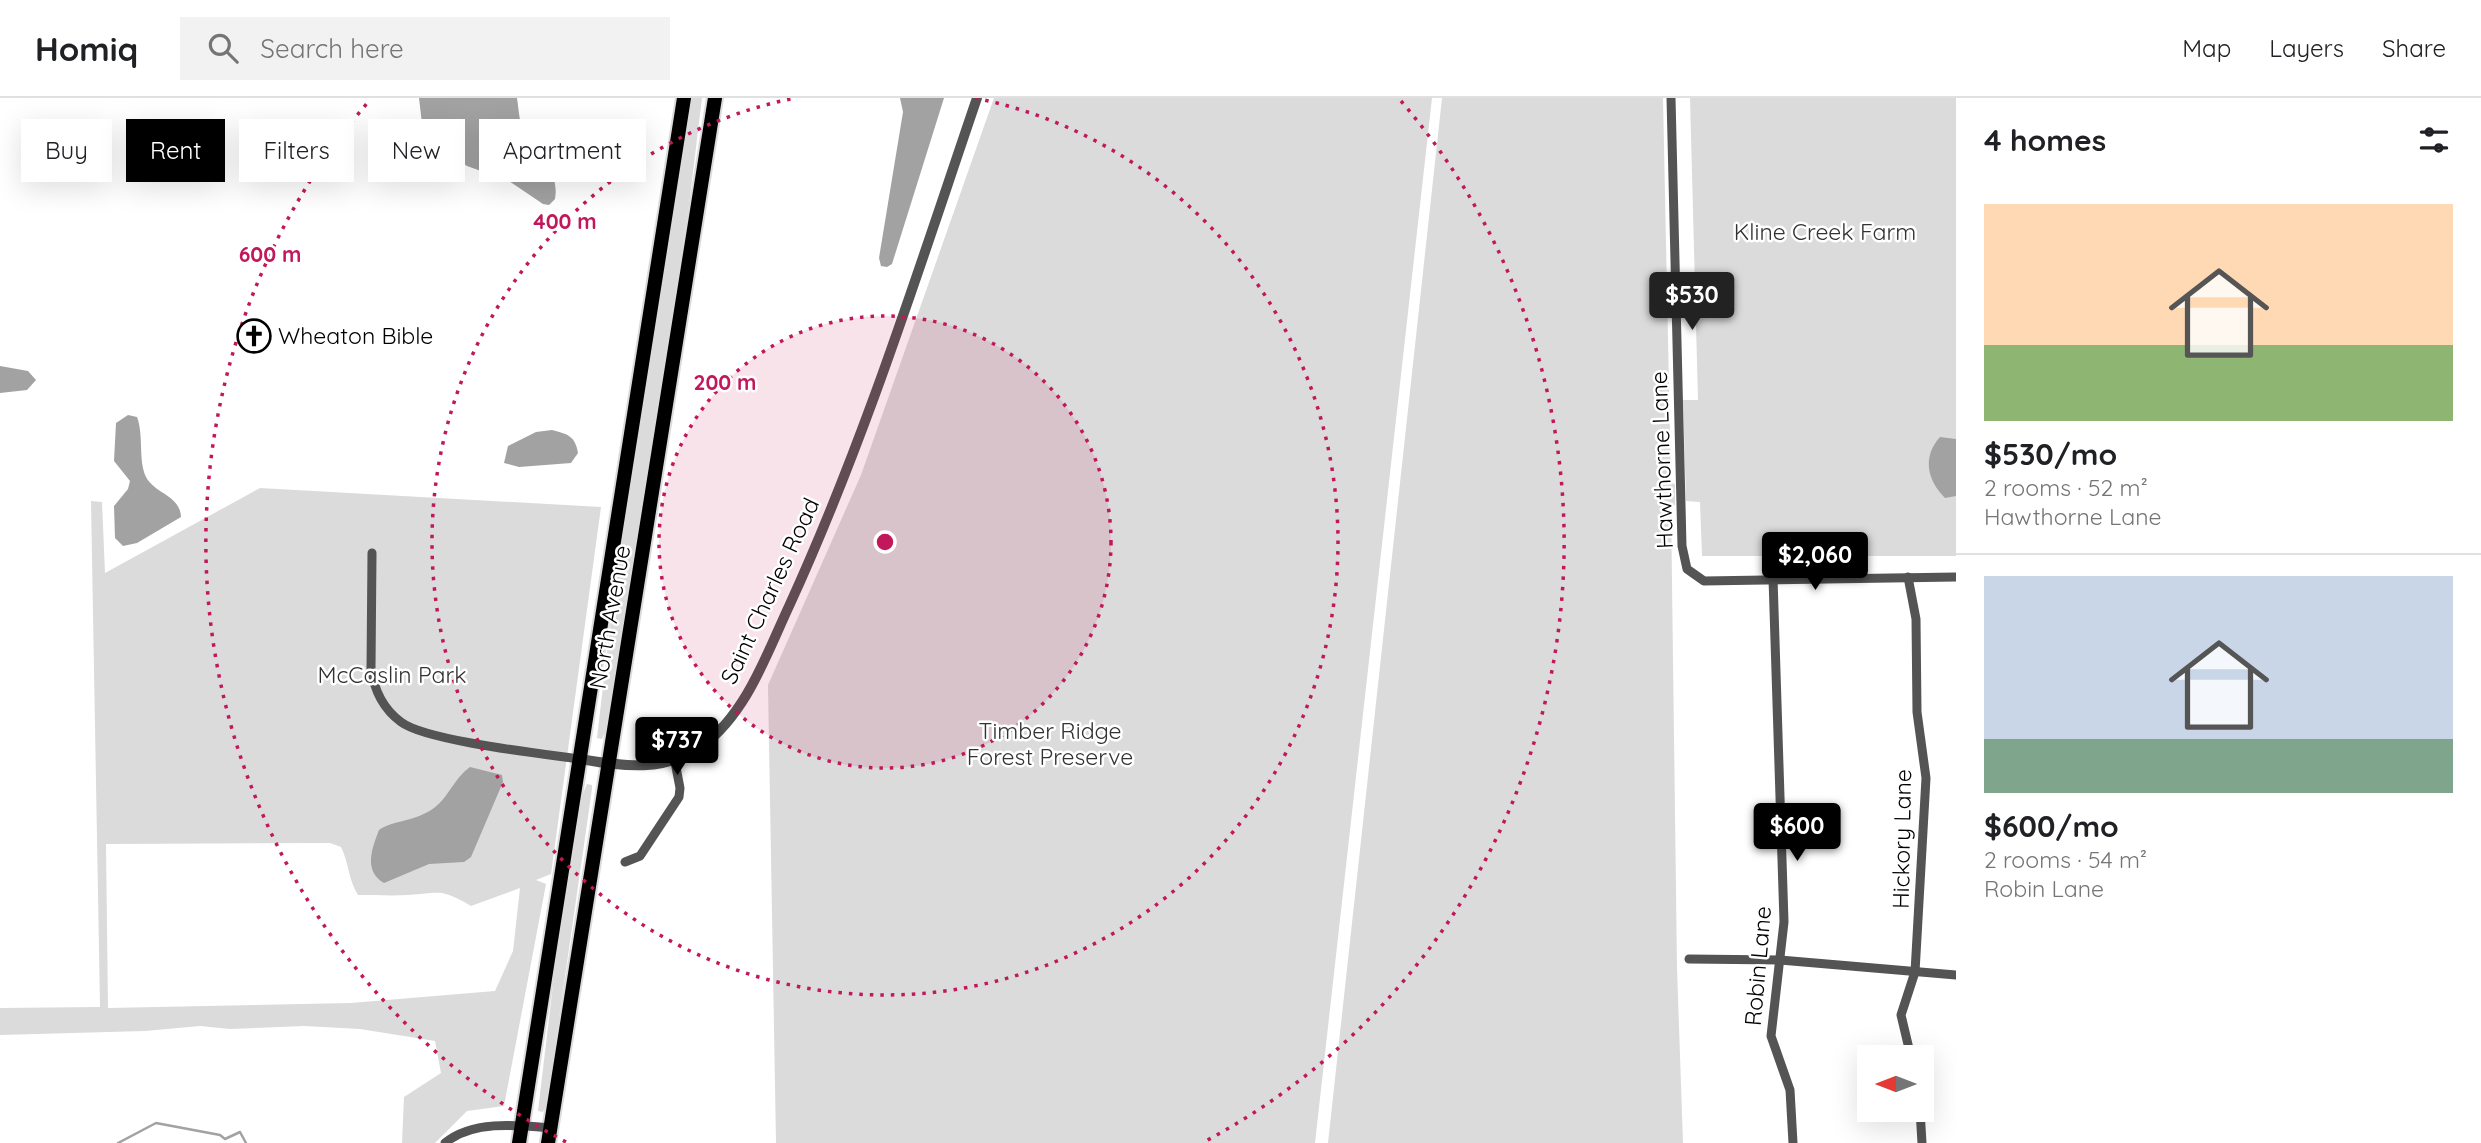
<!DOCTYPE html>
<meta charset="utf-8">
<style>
body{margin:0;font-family:Quicksand,sans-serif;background:#f2f2f2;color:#202124;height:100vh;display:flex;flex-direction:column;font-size:26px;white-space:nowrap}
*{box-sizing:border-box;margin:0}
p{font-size:23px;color:#757577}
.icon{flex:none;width:38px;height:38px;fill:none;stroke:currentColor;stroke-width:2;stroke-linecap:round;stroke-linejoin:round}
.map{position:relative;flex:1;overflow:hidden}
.panel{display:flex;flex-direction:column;background:#fff;width:525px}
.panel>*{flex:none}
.hud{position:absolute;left:21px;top:21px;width:665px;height:63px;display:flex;gap:14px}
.needle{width:46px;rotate:270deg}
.controls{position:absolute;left:1857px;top:947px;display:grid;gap:14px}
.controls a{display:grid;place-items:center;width:77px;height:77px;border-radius:0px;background:#fff;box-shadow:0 7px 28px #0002;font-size:35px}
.price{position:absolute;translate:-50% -60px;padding:0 16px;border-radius:7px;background:#000;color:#fff;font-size:23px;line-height:46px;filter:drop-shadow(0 2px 4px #0008)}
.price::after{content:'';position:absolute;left:50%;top:42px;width:21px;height:16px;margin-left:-10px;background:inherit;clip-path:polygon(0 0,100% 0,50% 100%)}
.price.active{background:#222;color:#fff}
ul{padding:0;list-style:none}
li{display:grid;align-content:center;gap:14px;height:371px;padding:0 28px}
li+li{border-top:2px solid #e0e0e0}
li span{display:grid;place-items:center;height:217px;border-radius:0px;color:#555}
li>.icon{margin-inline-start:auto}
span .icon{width:126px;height:126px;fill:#fffc;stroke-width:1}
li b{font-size:30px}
h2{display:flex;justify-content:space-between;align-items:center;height:84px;padding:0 28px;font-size:30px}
.tag{padding:0 24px;border-radius:0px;background:#fff;box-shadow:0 7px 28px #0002;font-size:24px;line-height:63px}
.tag.active{background:#000;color:#fff}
header{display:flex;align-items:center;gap:42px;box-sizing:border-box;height:98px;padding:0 35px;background:#fff;border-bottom:2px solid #e0e0e0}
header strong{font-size:33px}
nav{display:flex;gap:38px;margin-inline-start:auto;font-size:24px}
.search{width:490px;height:63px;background:#f2f2f2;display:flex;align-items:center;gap:18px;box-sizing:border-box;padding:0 24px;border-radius:0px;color:#757577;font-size:26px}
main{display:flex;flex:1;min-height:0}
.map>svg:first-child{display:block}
</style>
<header>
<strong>Homiq</strong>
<div class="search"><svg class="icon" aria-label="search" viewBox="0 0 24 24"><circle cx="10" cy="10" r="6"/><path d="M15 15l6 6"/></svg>Search here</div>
<nav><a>Map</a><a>Layers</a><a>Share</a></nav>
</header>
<main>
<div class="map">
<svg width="1956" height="1045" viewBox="0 0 1956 1045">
<rect width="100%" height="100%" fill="#fff"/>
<g fill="#dbdbdb" fill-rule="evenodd">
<path d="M692,0H702L689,107L606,632L602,641L597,640L614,494Z"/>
<path d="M994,0H1432L1315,1045H776L768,587L861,377Z"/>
<path d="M1442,0H1663L1671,385L1675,386V407H1671L1677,870L1683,1045H1328Z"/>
<path d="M1690,0H1956V458H1702L1700,404L1686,403L1683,302H1698Z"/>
<path d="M260,390L601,409L551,776L536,782L546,786L504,1008L467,1013L435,1045H402L404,999L441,975L435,943L360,931L304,928L230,931L200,928L145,933L0,937V910L100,909L91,403L102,404L105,475ZM330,745L341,749C349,765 348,781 358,797C374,797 391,798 408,797C441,795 440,790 471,808L520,790L513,853L495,893L351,905L108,910L106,746Z"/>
<path d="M587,686L592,687V691L547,1004L543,1014L538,1013L557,853L580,703Z"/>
</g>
<g fill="#a2a2a2">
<path d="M419,0H517C519,13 519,26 526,38C538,61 560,73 555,101L549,107L543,106L509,83L467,68L454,59L442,42L423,34Z"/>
<path d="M900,0H944L892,166L887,169L881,168L879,160L903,14Z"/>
<path d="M0,268L28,273L36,282L27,292L0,295Z"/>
<path d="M128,317L137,319C144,338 138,362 146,379C155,396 180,397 181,419L137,445L123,448L115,440L114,408L128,391L130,383L114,363L116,325Z"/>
<path d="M552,332C568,336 575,338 578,355L571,365L519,369L504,365L508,348L536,334Z"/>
<path d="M1940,339L1956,341V398L1945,400C1927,382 1922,359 1940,339Z"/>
<path d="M470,669L502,677L503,684L471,759L464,764L429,766L384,785C363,773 372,750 379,732C393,722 415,724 434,710C449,699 454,680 470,669Z"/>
</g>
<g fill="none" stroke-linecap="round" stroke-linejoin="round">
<path stroke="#a2a2a2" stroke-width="2.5" d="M118,1045L156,1025L220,1037L225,1041L240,1034L246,1045"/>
<defs>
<g id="primary">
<path d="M519,1045L684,0"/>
<path d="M548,1045L715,0"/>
</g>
</defs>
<use href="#primary" stroke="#dbdbdb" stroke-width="18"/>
<g stroke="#545454" stroke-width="9">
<path d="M1671,0L1682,448L1687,471L1704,483L1956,479"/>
<path d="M372,455L371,570C374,592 382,610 401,624C426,643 544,656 580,661"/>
<path d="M1908,479L1916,521L1917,614L1926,680L1915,874L1901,917L1911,959"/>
<path d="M1773,480L1784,824L1771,938L1790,992L1793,1045"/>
<path d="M625,764L640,758L679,699L680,690L675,664"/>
<path d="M1689,861L1780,862L1956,877"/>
<path d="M1920,1012L1922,1045"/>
<path d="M445,1045C472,1022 518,1027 551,1030"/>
</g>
<path stroke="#545454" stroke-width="10" d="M580,661C623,668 664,675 702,648C747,615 767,555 790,506C865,342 919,170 977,0"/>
<use href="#primary" stroke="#000" stroke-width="14"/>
</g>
<circle cx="885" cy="444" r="226" fill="#c2185b" fill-opacity=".12"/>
<g fill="none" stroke="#c2185b" stroke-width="3.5" stroke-dasharray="3.5 7">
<circle cx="885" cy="444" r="226"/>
<path d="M975 0A453 453 0 1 1 795 0"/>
<path d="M566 1044A679 679 0 0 1 369 3M1401 3A679 679 0 0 1 1204 1044"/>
</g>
<defs>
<symbol id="church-ring" viewBox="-11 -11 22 22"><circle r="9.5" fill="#fff" stroke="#000" stroke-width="1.5"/><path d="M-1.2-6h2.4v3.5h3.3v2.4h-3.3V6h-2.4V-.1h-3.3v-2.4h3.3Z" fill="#000"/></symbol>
</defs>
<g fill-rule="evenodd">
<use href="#church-ring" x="235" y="219" width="38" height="38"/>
</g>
<g text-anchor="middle" stroke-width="5" stroke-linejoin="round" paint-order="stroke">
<g font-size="23" fill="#323232" stroke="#fff">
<text x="1825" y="142">Kline Creek Farm</text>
<text x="392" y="585">McCaslin Park</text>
<text x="1050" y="641">Timber Ridge<tspan x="1050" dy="26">Forest Preserve</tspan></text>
</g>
<g font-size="23" fill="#000" stroke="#fff" text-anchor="start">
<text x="278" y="246">Wheaton Bible</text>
</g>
<g font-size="23" fill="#000" stroke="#fff">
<text transform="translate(1662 362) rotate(-92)" y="8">Hawthorne Lane</text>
<text transform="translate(770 493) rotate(-65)" y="8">Saint Charles Road</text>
<text transform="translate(610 519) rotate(-80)" y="8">North Avenue</text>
<text transform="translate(1902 741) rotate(-89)" y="8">Hickory Lane</text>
<text transform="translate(1758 868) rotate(-85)" y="8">Robin Lane</text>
</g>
</g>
<circle cx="885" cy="444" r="10" fill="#c2185b" stroke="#fff" stroke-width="3.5"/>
<g font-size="21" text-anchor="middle" font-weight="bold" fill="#c2185b" stroke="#fff" stroke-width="5" stroke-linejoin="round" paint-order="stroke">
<text x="565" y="131">400 m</text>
<text x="270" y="164">600 m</text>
<text x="725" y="292">200 m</text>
</g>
</svg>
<div class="controls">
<a><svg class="needle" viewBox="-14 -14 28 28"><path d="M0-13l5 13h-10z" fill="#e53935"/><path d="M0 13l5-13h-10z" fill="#757577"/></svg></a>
</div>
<b class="price active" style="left:1692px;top:234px">$530</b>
<b class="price" style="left:1815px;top:494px">$2,060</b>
<b class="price" style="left:677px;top:679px">$737</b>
<b class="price" style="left:1797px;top:765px">$600</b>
<div class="hud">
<a class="tag">Buy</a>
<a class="tag active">Rent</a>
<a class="tag">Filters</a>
<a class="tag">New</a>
<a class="tag">Apartment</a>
</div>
</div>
<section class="panel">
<h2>4 homes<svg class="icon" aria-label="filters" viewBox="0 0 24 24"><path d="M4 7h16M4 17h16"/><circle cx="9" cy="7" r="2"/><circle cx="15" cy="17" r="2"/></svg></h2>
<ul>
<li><span style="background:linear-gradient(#ffd9b3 65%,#8fb573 0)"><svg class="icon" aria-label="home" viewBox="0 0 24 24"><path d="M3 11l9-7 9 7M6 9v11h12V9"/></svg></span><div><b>$530/mo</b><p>2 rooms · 52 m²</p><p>Hawthorne Lane</p></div></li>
<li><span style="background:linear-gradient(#c9d6e8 75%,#7fa58c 0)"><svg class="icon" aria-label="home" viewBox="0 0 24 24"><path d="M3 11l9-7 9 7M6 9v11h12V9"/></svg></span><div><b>$600/mo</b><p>2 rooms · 54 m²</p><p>Robin Lane</p></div></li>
</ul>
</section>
</main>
